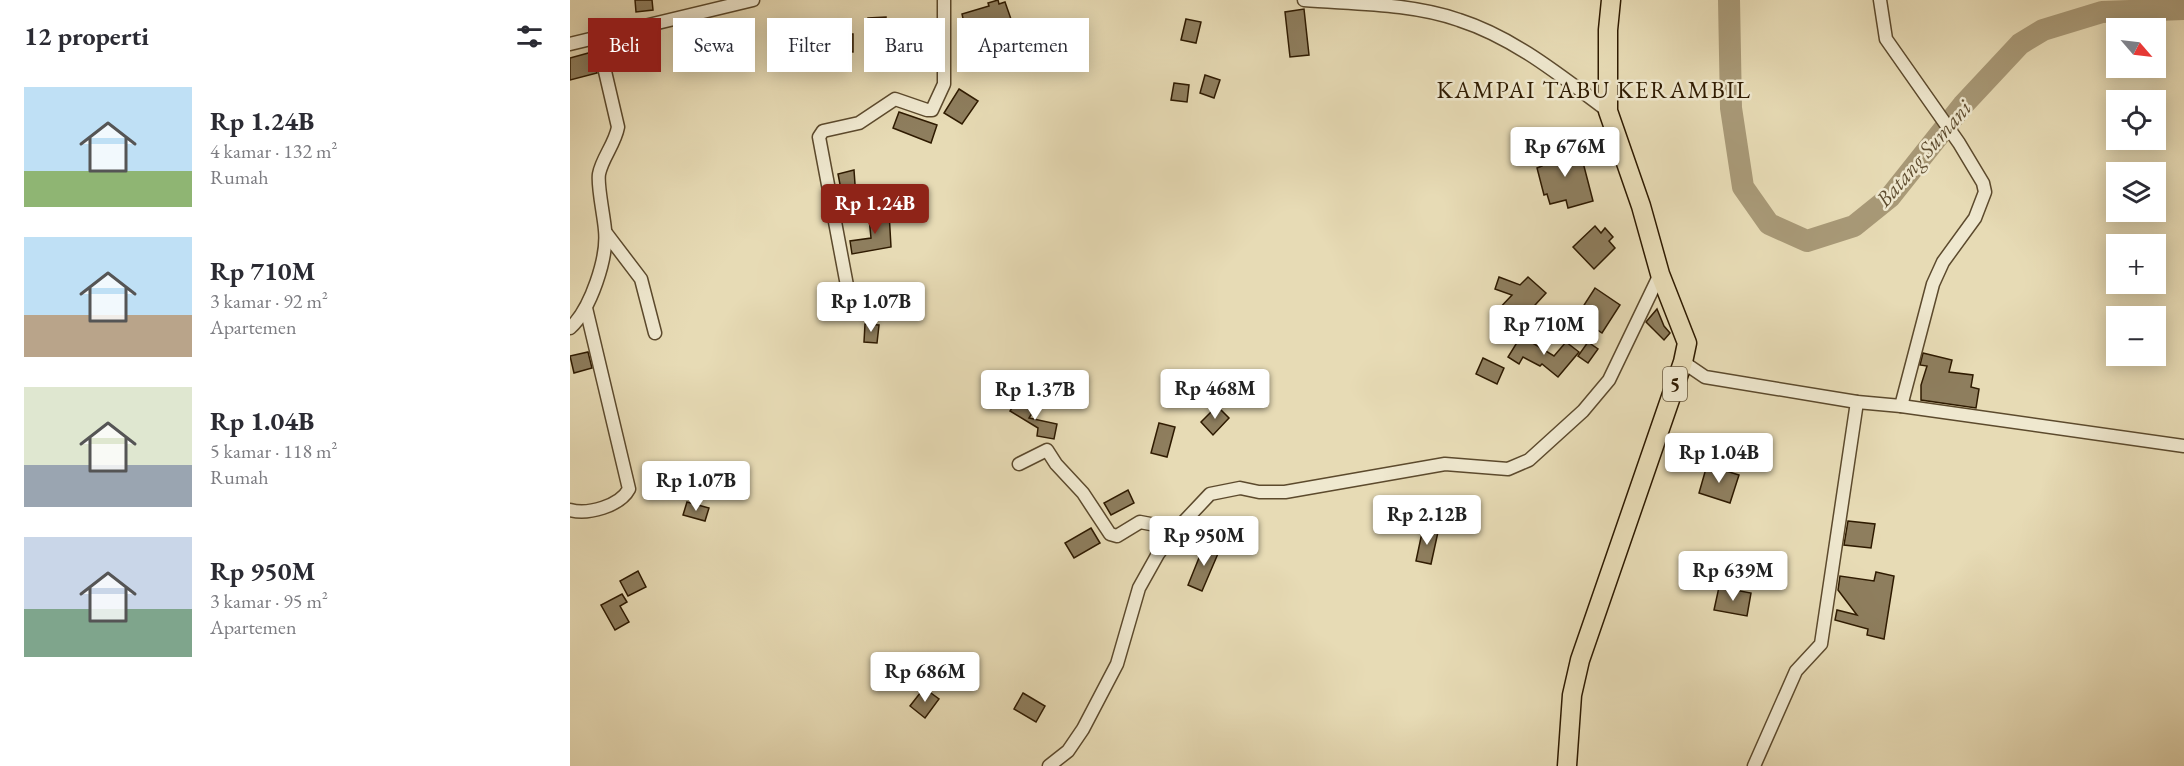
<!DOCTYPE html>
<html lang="id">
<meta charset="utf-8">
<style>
body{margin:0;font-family:"EB Garamond",serif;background:#f7f7f7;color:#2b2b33;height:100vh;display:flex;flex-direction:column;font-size:22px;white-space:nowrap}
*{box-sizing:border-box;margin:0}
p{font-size:20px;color:#7c7c81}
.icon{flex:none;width:33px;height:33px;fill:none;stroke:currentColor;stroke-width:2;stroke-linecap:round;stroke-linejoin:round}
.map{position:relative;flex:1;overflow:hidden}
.side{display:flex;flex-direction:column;background:#fff;width:570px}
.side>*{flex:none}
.guide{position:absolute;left:18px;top:18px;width:570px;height:54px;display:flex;gap:12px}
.needle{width:39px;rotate:118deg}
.controls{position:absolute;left:1536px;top:18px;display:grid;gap:12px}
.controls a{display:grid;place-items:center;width:60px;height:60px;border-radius:0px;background:#fff;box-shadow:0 3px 15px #0003;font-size:30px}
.price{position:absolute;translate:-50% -51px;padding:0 14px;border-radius:6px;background:#fff;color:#222;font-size:20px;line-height:39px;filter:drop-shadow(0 2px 3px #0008)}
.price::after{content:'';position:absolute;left:50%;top:36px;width:18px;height:14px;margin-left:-9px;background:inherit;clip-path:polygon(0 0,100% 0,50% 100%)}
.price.current{background:#8f2418;color:#fff}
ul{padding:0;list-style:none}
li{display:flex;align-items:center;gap:18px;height:150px;padding:0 24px}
li span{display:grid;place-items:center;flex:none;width:168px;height:120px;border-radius:0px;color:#555}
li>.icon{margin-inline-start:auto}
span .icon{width:72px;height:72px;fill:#fffc;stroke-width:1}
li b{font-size:26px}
h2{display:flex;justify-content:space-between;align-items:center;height:72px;padding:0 24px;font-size:26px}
.pill{padding:0 21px;border-radius:0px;background:#fff;box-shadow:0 3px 15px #0003;font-size:21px;line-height:54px}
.pill.current{background:#8f2418;color:#fff}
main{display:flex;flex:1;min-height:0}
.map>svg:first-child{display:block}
</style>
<main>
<section class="side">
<h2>12 properti<svg class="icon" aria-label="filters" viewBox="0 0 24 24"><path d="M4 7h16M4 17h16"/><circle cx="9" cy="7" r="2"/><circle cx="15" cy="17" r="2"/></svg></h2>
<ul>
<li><span style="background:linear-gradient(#bfe0f5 70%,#8fb573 0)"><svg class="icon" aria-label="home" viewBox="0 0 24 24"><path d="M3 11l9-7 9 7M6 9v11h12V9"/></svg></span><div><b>Rp 1.24B</b><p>4 kamar · 132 m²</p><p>Rumah</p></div></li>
<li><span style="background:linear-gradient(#bfe0f5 65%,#b9a48a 0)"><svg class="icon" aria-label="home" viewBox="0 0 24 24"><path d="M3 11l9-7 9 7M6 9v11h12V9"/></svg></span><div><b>Rp 710M</b><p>3 kamar · 92 m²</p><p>Apartemen</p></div></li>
<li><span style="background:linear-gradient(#dfe7d0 65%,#9aa5b1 0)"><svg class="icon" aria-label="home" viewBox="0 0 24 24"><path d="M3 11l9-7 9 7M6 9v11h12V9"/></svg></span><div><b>Rp 1.04B</b><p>5 kamar · 118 m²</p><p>Rumah</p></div></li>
<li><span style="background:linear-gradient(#c9d6e8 60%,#7fa58c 0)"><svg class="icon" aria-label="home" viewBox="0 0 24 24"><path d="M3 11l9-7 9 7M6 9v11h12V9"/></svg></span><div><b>Rp 950M</b><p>3 kamar · 95 m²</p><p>Apartemen</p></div></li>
</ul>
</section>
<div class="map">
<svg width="1614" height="766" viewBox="0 0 1614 766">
<rect width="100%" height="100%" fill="#e7dbb5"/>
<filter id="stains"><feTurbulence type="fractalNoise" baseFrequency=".00333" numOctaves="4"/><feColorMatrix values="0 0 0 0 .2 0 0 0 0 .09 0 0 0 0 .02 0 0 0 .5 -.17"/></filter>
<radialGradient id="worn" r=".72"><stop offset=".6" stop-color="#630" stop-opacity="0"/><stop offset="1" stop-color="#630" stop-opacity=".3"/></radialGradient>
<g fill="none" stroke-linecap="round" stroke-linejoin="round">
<path stroke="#a89977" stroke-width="22" d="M1159,0L1161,108L1173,187L1199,224L1237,241L1284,226L1320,197L1393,105L1450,44L1473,30L1532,12L1614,9"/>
</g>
<g fill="#8e7e5e" stroke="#2e1a00" stroke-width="1.5">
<path d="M65,0H82L83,10L66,12Z"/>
<path d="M428,0L429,4L435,2L442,22L418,30L417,26L396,32L392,14L419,6L418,3Z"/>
<path d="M734,9L739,55L720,57L715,12Z"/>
<path d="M316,17V41H298V18Z"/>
<path d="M616,19L631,22L626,43L611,40Z"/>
<path d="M268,34H283V52L268,51Z"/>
<path d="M22,52L27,73L0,80V58Z"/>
<path d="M635,75L650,80L644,98L630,93Z"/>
<path d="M604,83L619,85L617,102L601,100Z"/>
<path d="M389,89L408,101L392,124L374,113Z"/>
<path d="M329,112L367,125L361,143L323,128Z"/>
<path d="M1009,147L1023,201L998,208L996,200L980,204L977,194L974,195L967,168L972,166L970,158Z"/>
<path d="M284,170L286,198L273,200L268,174Z"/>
<path d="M319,212L321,247L282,254L280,241L301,238L299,218L304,217L303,214Z"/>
<path d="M1025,226L1031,233L1035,228L1043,237L1039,241L1045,248L1024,269L1003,247Z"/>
<path d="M929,277L950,285L958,277L976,293L944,328L926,312L942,295L925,289Z"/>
<path d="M1025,288L1050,305L1032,333L1007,316Z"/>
<path d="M1087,309L1094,326L1100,333L1094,340L1076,322Z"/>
<path d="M295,324L309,325L307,343L294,342Z"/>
<path d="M951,336L984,356L996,342L1009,352L988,377L972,364L970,366L953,357L949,364L938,357Z"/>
<path d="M1018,342L1028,349L1018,363L1008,356Z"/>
<path d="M18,352L22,368L4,373L0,356Z"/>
<path d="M1353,353L1382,360L1379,372L1403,375L1401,387L1409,389L1406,408L1351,400V385L1357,366L1350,365Z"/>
<path d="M913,358L934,368L927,384L906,374Z"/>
<path d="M447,400L464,410L459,418L487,424L484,439L467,436L468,428L440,411Z"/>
<path d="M647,406L659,418L643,435L631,422Z"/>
<path d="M589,423L605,427L597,457L581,453Z"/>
<path d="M1137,465L1169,475L1160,503L1129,493Z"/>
<path d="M558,490L564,503L541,515L534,503Z"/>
<path d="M117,502L139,508L135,521L113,515Z"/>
<path d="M1278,521L1305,524L1301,548L1274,545Z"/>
<path d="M521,528L530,543L504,558L495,543Z"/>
<path d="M853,528L868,532L861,564L846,561Z"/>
<path d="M635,543L650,549L632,591L618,585Z"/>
<path d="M68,571L76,587L58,596L50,581Z"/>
<path d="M1306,572L1324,576L1314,639L1297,635L1298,629L1265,620L1267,610L1287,615L1268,590L1270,576L1304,581Z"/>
<path d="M1149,587L1181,593L1177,616L1144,610Z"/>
<path d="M52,594L57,602L50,606L59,622L45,630L31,605Z"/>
<path d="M354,688L369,699L355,718L340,706Z"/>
<path d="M453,693L475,706L466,722L444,709Z"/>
</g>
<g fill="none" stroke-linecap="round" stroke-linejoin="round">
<defs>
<g id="minor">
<path d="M734,0C784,4 841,3 889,20C945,38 992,77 1038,111"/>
<path d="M1310,0L1316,39L1389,143L1413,183L1415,192L1405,218L1373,262L1363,284L1331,406"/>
<path d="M0,44L183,0"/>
<path d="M36,233L71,279L85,333"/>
<path d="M282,312L249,137L253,131L289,123L325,99L357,110H362L374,84V0"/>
<path d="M0,328C21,309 38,257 35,230C34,216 27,185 29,174C32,158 45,144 48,127L27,37"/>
<path d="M1113,362L1135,377L1287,402L1331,406L1614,446"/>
<path d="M449,464L477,450L486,464L513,493L540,534L547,536L570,522L607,529"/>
<path d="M0,510C18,515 50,506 59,489L16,308"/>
<path d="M479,766L498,751L513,729L547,664L569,588L588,554L607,529L640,494L670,488L689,492H715L875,464L938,469L959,460L1013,411L1039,380L1090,274"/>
<path d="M1184,766L1226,671L1251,644L1287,402"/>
</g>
<path id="highway" d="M997,766L1002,695L1010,660L1113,362L1117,343L1090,274L1071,206L1038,111V30L1041,0"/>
</defs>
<use href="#minor" stroke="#5c4a2d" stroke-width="15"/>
<use href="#highway" stroke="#2e1a00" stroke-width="21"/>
<use href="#minor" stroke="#efe8cf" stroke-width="12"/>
<use href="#highway" stroke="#e7dbb5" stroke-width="18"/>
</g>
<g text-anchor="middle" stroke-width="5" stroke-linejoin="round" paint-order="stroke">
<rect fill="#efe8cf" stroke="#68583e" stroke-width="1.5" x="1093" y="367" width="24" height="34" rx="4.5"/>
<g font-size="20" font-weight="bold" fill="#2e1a00">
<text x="1105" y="391">5</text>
</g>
<g font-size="22" font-style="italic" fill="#5f4d30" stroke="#efe8cf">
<text transform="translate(1353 153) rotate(-49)" y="8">Batang Sumani</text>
</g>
<g font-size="24" letter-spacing="1.5" fill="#2e1a00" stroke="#efe8cf">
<text x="1024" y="98">KAMPAI TABU KERAMBIL</text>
</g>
</g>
<rect width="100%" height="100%" filter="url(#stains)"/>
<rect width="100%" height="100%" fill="url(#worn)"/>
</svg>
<div class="controls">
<a><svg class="needle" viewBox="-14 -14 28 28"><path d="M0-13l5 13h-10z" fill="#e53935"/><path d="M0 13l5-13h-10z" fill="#7c7c81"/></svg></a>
<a><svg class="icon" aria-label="locate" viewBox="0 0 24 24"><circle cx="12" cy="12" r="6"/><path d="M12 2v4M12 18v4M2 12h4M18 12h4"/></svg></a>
<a><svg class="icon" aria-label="layers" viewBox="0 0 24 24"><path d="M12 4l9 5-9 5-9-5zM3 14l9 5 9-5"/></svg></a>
<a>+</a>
<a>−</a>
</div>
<b class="price" style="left:995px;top:178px">Rp 676M</b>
<b class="price current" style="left:305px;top:235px">Rp 1.24B</b>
<b class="price" style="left:301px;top:333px">Rp 1.07B</b>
<b class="price" style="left:974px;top:356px">Rp 710M</b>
<b class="price" style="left:645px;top:420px">Rp 468M</b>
<b class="price" style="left:465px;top:421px">Rp 1.37B</b>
<b class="price" style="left:1149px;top:484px">Rp 1.04B</b>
<b class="price" style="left:126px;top:512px">Rp 1.07B</b>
<b class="price" style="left:857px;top:546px">Rp 2.12B</b>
<b class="price" style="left:634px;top:567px">Rp 950M</b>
<b class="price" style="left:1163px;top:602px">Rp 639M</b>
<b class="price" style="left:355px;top:703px">Rp 686M</b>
<div class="guide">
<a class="pill current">Beli</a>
<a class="pill">Sewa</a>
<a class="pill">Filter</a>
<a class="pill">Baru</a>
<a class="pill">Apartemen</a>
</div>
</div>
</main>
